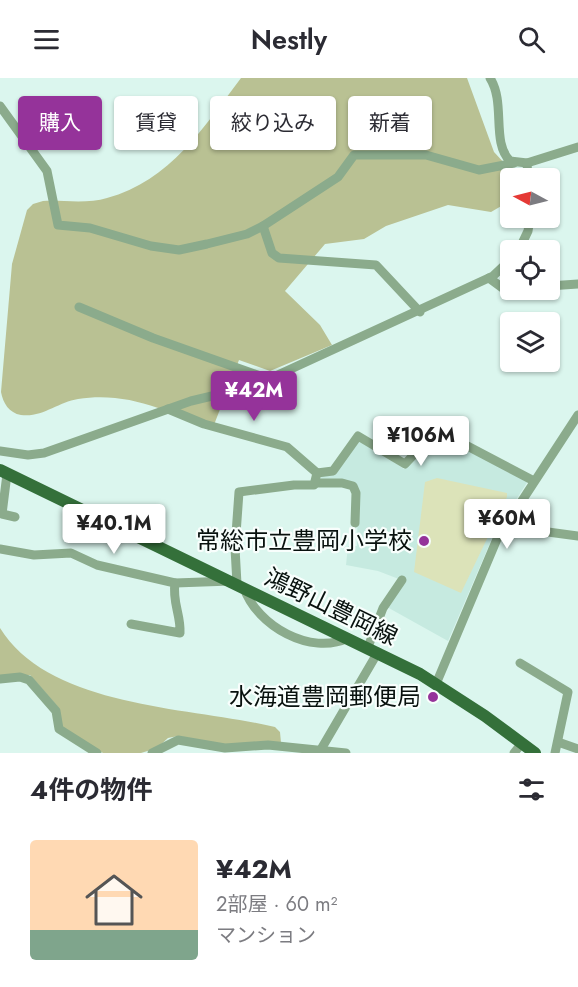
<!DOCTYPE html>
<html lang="ja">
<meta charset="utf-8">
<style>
body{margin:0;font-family:Jost,"Noto Sans JP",sans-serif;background:#f2f2f3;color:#2b2b33;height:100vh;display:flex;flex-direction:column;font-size:22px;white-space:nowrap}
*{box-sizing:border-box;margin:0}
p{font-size:20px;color:#7c7c81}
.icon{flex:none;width:33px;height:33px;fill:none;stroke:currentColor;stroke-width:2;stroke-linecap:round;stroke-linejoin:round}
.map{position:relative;height:675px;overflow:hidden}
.details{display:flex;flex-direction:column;background:#fff;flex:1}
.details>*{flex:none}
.hud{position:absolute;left:18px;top:18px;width:543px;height:54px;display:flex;gap:12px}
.needle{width:39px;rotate:277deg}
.fabs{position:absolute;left:500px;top:90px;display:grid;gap:12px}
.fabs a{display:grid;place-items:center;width:60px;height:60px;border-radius:6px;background:#fff;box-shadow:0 2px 4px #0004;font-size:30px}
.price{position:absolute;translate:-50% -51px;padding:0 14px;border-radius:6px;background:#fff;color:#222;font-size:20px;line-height:39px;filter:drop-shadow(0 2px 3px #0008)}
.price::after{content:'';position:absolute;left:50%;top:36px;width:18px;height:14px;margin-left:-9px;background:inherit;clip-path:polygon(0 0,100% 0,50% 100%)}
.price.active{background:#95339a;color:#fff}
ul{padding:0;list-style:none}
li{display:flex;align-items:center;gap:18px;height:150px;padding:0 30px}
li+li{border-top:2px solid #e1e1e2}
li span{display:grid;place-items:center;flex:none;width:168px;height:120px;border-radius:6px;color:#555}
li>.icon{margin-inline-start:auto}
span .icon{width:72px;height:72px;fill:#fffc;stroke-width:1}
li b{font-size:26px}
h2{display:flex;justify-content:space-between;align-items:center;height:72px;padding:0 30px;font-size:26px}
.pill{padding:0 21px;border-radius:6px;background:#fff;box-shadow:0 2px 4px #0004;font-size:21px;line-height:54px}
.pill.active{background:#95339a;color:#fff}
header{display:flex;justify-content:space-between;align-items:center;height:78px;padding:0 30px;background:#fff;font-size:27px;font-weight:600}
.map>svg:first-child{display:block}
</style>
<header><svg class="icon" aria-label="menu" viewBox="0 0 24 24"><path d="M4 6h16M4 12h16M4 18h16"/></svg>Nestly<svg class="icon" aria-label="search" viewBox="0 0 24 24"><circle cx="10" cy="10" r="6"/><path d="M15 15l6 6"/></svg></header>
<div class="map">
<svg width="578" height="675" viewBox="0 0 578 675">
<rect width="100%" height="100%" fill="#dbf6ee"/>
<path fill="#c6eae0" d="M438,355L528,403L493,458L448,563L387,529L404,503L378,493L346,487L348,468H357L358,415L356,410L317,403L358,364L363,363L404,391Z"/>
<path fill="#dce3b9" d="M437,400L507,415V419L461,515L414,494L425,404Z"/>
<g fill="#b9c193">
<path d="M241,0H467L494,74L518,100H510V123L491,134L448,127L386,148L364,161L325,166L285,213L320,247L332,267L270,293L239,282L212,352C169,333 127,313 78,321C58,324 42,340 21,337C9,335 3,325 1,314L12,186L27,132L33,126L43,123C63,122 88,126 107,120C170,103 204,49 241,0Z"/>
<path d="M0,550C50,631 193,629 275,649L280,654L281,665L228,667L178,658L168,660L157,670L141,675H103L61,649L58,629L30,597L0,598Z"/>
</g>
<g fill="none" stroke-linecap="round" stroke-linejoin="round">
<g stroke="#8bab8c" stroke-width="9">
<path d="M490,0C506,25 491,64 510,83L527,85L578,69"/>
<path d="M0,28L47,93L58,147L90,150L151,168L179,172L207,166L247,156L263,148L338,99L354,77H426L479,92L514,85"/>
<path d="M527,85L528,100"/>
<path d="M263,148L272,175L279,180L376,187L420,234"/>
<path d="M519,172L528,153L530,140"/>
<path d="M489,200L504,211H510"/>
<path d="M549,208L578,206"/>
<path d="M79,229L153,260L269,301"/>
<path d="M168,331L204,346L287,369L317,395"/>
<path d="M0,373L28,377L44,375L191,323L254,308L493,198L510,182"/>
<path d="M317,395L333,393L358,358L405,386L437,352L534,403"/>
<path d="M7,396L2,436L15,439"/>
<path d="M315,405H342L353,408L356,415L355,445"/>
<path d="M513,435L548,454L578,458"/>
<path d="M0,471L34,477L71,475L97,487L175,505L231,503"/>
<path d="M237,506L235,470L239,414L294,407H314L317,395"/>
<path d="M244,510C257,548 311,578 348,560"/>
<path d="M131,546L180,555C181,537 172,524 175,505"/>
<path d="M368,569L383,530L402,502"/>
<path d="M520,585L568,614L555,675"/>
<path d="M0,601L20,599L29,602L56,633L59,651L97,675"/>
<path d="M436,606L497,461L578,337"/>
<path d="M558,664L578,671"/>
<path d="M320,673L378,574"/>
<path d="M152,675L178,662L225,670L268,667L346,675"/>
<path d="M514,675L522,665"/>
</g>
<path stroke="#34703a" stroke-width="12" d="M0,392L420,596L485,638L535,675"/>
</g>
<g fill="#95339a" stroke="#f8fefc" stroke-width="2">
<circle cx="424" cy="463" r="6"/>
<circle cx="433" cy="619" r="6"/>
</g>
<g text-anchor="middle" stroke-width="4.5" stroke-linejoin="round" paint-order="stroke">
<g font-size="24" fill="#08110e" stroke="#f8fefc" text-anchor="end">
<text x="412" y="471">常総市立豊岡小学校</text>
<text x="421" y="627">水海道豊岡郵便局</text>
</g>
<g font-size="24" fill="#08110e" stroke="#f8fefc">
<text transform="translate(331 529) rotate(26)" y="8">鴻野山豊岡線</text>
</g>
</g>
</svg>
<div class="fabs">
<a><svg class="needle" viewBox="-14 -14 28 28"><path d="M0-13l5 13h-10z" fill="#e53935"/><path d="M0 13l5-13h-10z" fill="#7c7c81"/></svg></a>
<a><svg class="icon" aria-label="locate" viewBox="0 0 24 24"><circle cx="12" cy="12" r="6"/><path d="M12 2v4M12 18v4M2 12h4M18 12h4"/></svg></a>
<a><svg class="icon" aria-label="layers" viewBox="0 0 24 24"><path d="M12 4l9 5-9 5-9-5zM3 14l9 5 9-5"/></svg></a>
</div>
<b class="price active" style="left:254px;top:344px">¥42M</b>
<b class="price" style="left:421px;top:389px">¥106M</b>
<b class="price" style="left:507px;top:472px">¥60M</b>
<b class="price" style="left:114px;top:477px">¥40.1M</b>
<div class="hud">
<a class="pill active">購入</a>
<a class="pill">賃貸</a>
<a class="pill">絞り込み</a>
<a class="pill">新着</a>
</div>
</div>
<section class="details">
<h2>4件の物件<svg class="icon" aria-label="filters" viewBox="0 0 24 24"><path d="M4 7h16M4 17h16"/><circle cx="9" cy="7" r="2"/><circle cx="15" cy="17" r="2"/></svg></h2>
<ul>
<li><span style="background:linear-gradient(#ffd9b3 75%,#7fa58c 0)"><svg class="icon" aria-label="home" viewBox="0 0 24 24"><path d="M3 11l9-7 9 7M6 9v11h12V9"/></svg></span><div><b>¥42M</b><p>2部屋 · 60 m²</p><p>マンション</p></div></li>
</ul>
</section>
